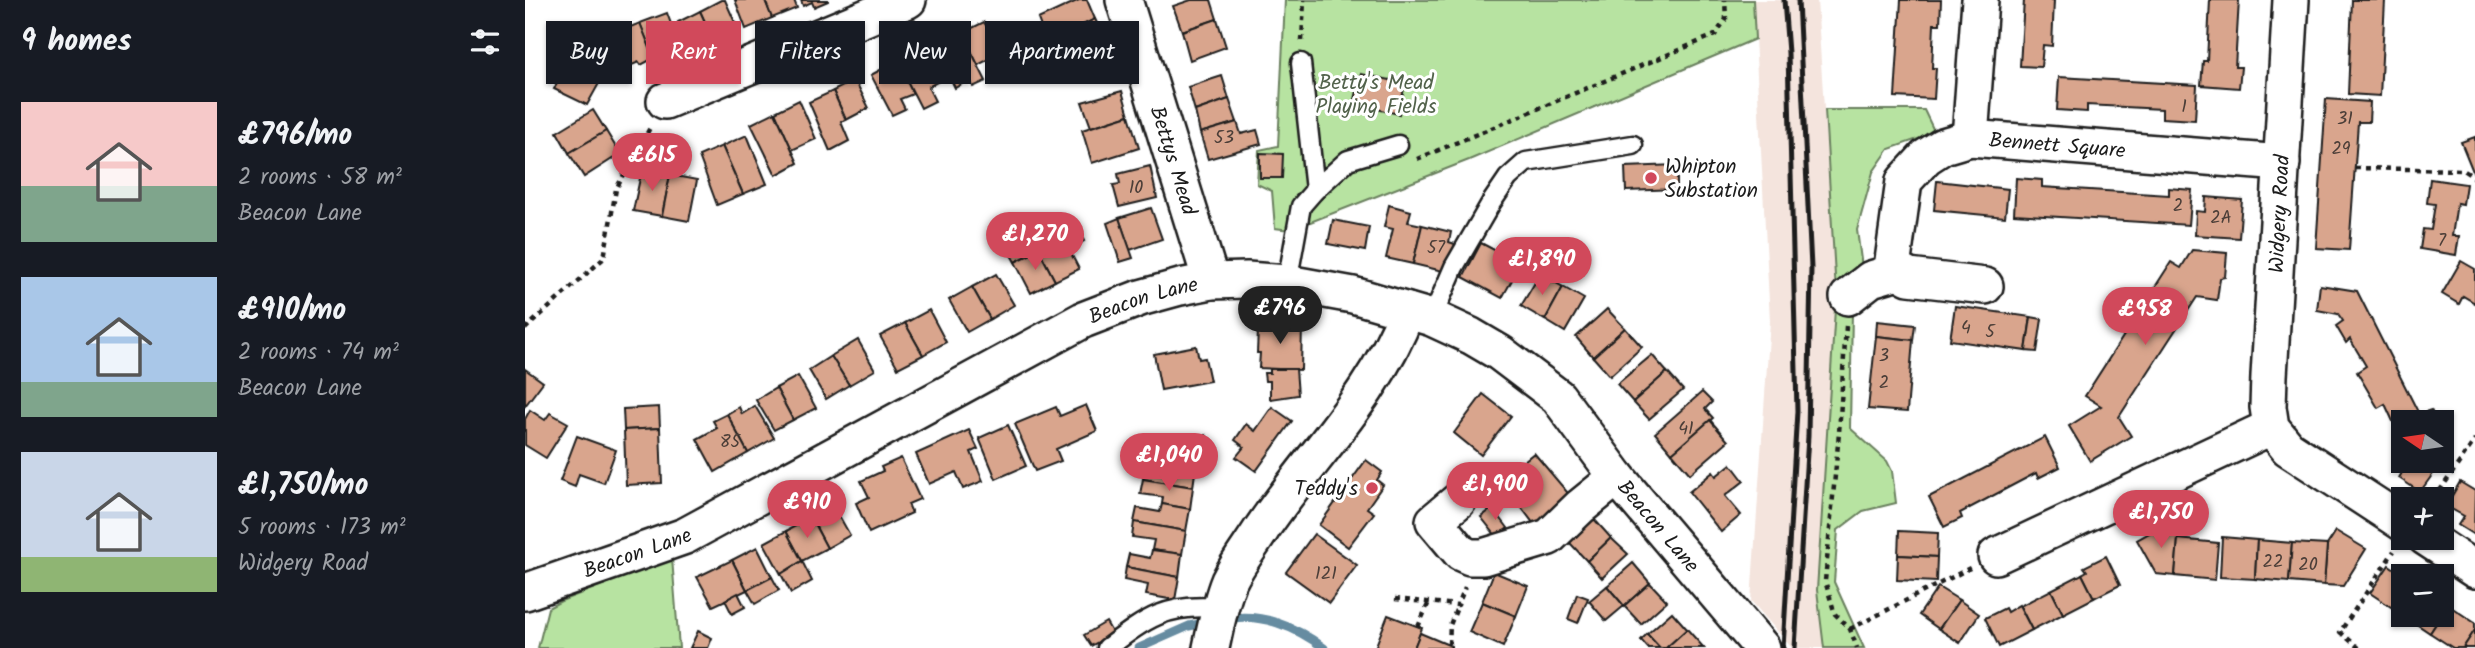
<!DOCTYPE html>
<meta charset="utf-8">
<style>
body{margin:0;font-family:Kalam,sans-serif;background:#242831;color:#f1f3f6;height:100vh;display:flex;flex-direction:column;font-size:26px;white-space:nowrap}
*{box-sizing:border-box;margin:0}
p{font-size:23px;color:#9ea1a6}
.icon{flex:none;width:38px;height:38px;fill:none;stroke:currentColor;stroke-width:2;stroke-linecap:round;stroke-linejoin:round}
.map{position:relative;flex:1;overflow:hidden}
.panel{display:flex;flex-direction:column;background:#171b24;width:525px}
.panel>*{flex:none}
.banner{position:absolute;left:21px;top:21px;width:665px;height:63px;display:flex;gap:14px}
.needle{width:46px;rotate:283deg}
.controls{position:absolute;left:1866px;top:410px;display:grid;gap:14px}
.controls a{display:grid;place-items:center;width:63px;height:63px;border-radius:0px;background:#171b24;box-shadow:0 2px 5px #0004;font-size:35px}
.price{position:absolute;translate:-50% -60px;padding:0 16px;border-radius:24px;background:#d1495b;color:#fff;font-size:23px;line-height:46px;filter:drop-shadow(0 2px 4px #0008)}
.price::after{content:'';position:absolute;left:50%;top:42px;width:21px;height:16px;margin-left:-10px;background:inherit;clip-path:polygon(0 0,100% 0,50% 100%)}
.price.on{background:#222;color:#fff}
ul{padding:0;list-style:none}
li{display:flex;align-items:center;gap:21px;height:175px;padding:0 21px}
li span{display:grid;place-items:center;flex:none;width:196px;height:140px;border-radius:0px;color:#555}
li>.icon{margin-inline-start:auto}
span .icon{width:84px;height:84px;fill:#fffc;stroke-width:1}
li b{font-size:30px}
h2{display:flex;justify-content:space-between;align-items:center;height:84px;padding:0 21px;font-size:30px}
.pill{padding:0 24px;border-radius:0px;background:#171b24;box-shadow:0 2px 5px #0004;font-size:24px;line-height:63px}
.pill.on{background:#d1495b;color:#fff}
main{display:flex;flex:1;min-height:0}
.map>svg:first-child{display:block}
</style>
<main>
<section class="panel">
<h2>9 homes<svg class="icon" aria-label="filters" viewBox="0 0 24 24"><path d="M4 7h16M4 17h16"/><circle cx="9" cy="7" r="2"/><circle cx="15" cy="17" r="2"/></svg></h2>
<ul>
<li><span style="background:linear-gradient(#f6c9c9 60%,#7fa58c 0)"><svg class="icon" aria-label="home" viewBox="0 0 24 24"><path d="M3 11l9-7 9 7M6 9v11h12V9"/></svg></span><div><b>£796/mo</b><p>2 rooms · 58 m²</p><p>Beacon Lane</p></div></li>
<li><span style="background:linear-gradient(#a9c7e8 75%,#7fa58c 0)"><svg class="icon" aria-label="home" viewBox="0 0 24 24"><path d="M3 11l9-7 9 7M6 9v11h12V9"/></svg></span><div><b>£910/mo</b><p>2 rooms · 74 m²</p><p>Beacon Lane</p></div></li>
<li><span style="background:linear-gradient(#c9d6e8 75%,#8fb573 0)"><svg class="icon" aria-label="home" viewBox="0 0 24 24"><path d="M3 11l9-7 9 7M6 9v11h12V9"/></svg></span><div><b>£1,750/mo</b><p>5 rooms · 173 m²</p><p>Widgery Road</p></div></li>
</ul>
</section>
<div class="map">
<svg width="1950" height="648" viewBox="0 0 1950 648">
<rect width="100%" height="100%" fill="#fff"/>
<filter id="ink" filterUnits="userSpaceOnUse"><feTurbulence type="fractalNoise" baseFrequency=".0143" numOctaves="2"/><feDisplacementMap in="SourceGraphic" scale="14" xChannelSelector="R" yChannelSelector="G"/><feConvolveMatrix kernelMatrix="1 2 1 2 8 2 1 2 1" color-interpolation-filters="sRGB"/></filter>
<g filter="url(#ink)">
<path fill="#f4e4dd" d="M1228,0H1292L1311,293L1292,590L1299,648H1267L1226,601L1245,321Z"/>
<g fill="#b7e3a1" stroke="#6a805e" stroke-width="2">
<path d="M760,0H1228L1230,39L944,160L765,230L750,228L747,191L732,184L734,150L753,146Z"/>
<path d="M1300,110H1399L1410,133L1364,149L1348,172L1332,230L1338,275L1327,311L1325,428L1362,461L1367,471L1371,503L1338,511L1313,530L1309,582L1339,648H1299L1292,590L1311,293Z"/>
<path d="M147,558L154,648H13L23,608L36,601Z"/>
</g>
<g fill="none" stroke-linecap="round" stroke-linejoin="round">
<g stroke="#668ca1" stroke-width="9">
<path d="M701,619C735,612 772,627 799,648"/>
<path d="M614,648L664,626L684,622"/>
</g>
</g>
<g fill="#d9a58d" stroke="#1c1c1c" stroke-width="2">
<path d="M196,0H200L213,29L204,33L206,38L191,46L175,11Z"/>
<path d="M210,0H240L247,18L221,29Z"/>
<path d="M240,0H269L272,8L247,18Z"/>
<path d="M276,0H303V1L289,7L287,2L278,6Z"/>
<path d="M554,0H562L570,19L523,42V46L514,51L509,49L511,37L520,38L513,19Z"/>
<path d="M666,0H686L692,19L657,31L648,6Z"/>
<path d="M1376,0H1416L1415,24H1409L1407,68H1411L1409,99L1370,97Z"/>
<path d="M1499,0H1529L1527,46L1518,45L1516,67L1495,66Z"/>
<path d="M1685,0H1714L1710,67H1716L1714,88L1676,85L1678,61H1682Z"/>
<path d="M1827,0H1860L1855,96L1823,94Z"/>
<path d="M175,11L191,46L175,54L172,50L166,53L153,22Z"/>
<path d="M142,13L153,43L144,47V51L129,58L115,23Z"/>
<path d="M570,19L583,46L532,70L528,61L543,54L535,36Z"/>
<path d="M692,19L701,47L665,60L657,31Z"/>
<path d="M459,22L466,34L477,27L488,47L453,65L437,33Z"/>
<path d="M115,23L129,58L116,65L114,62L107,65L93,32Z"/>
<path d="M437,33L461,81L448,87L445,79L430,88L410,46Z"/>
<path d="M56,36L90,53L77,78L44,61Z"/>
<path d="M398,48L414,81L403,87L410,101L396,108L372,61Z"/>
<path d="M44,61L77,78L62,105L29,89Z"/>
<path d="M372,61L388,94L375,99L380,109L367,115L346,75Z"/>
<path d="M836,74L880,83L874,114L829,104Z"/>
<path d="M697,76L704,99L670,111L663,87Z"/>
<path d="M1534,77L1672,85L1670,120L1637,118V109L1562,105V112L1532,110Z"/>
<path d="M330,80L344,108L321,120L308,91Z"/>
<path d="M308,91L321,120L316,122L324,141L305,151L284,102Z"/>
<path d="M597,91L604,115L566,127L557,102Z"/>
<path d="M704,99L712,122L675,133L670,111Z"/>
<path d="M1801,99L1845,102L1844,122H1833L1824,250L1791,248Z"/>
<path d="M274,100L291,139L267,150L250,112Z"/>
<path d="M68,110L81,131L44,153L32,132Z"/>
<path d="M250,112L273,163L251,175L226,124Z"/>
<path d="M604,115L614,148L567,163L557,130Z"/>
<path d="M712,122L716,134L732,130L736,144L683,159L675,133Z"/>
<path d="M81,131L95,154L59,177L44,153Z"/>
<path d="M222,135L242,184L218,194L197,146Z"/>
<path d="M1950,137V174H1949L1936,142Z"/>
<path d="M197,146L218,194L192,205L174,156Z"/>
<path d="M735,153L758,154L757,178H735Z"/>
<path d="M1152,165V189L1101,191L1100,167Z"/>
<path d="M625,166L632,198L594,207L588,185L595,184L593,174Z"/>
<path d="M117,169L145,175L137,216L108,211Z"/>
<path d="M145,175L172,180L164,221L137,216Z"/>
<path d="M1491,178L1517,180V187L1644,195V188L1667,190L1664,225L1489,214Z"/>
<path d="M1905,179L1941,184L1938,204L1932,203L1927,236H1934L1931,255L1895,249L1898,229L1906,230L1910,204L1902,203Z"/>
<path d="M1412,181L1483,189L1480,217L1409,210Z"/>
<path d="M1681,197L1717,200L1714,238L1670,235L1671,211L1680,212Z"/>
<path d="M864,205L886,211L883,222L897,225L888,264L861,258L868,229L859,227Z"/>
<path d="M626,208L637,239L605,250L594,218Z"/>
<path d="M594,218L608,258L595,262L582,223Z"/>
<path d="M808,220L844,227L840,251L803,244Z"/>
<path d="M493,223L510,253L490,262L474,234Z"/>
<path d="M551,225L559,241L544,249L535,233Z"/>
<path d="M897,225L926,232L924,242L930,244L922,272L888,264Z"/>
<path d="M538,238L554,269L530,281L514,250Z"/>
<path d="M956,243L996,264L977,298L938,277Z"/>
<path d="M514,250L530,281L506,293L490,262Z"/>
<path d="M1667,250L1702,253L1700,277L1695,278L1692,300L1672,297L1594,417L1606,436L1565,461L1544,426L1576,406L1560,396L1646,262L1656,268Z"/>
<path d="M1936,261L1950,269V303L1938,296L1934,304L1917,294Z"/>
<path d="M471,274L489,305L465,319L447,287Z"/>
<path d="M1015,274L1038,287L1020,320L996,306Z"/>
<path d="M1795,285L1832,291L1894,414L1906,410L1912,422H1878V443L1860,404L1853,408L1832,372L1841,366L1825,339L1821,343L1811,326L1818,321L1813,314L1792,310Z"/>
<path d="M447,287L465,319L442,332L424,300Z"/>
<path d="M1038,287L1059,299L1040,332L1020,320Z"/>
<path d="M1430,306L1506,317L1501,351L1425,340Z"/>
<path d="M1082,309L1100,328L1068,357L1051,337Z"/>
<path d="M404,310L421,342L398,355L380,323Z"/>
<path d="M1506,317L1517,319L1512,352L1501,351Z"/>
<path d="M1352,321L1390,325L1388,340L1351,336Z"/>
<path d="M734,322L777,324L776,370L734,368L735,353H732L733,330L736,328Z"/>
<path d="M380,323L398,355L373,368L355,336Z"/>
<path d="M1100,328L1117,347L1085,376L1068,357Z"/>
<path d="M1351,336L1388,340L1382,412L1343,409Z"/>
<path d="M333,340L350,370L324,385L306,356Z"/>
<path d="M671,346L674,359L680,358L685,381L636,390L629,354Z"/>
<path d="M1127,355L1142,372L1108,402L1092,384Z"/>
<path d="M306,356L324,385L301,399L284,370Z"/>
<path d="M0,369L18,382L0,406Z"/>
<path d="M745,369H771L773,395L745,399V381H740L739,373H745Z"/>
<path d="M1142,372L1158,390L1124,419L1108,402Z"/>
<path d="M273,376L291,408L268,420L251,388Z"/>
<path d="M251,388L268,420L249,430L231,400Z"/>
<path d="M1177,392L1187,402L1180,409L1188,418L1147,453L1130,433Z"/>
<path d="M958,394L986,416L956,455L929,433Z"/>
<path d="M561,405L572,431L531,449L536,461L510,471L490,424L531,407L535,416Z"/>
<path d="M230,406L249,438L223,453L202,414L214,407L217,414Z"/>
<path d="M134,407L135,428L99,430L98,409Z"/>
<path d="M747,407L767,421L731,471L711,457L719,447L710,440L721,424L730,431Z"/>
<path d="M5,410L20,420L25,413L43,423L21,458L0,445V419Z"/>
<path d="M202,414L223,453L190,472L172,439L192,428L188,421Z"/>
<path d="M1185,420L1203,441L1165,474L1147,453Z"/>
<path d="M483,425L501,466L471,479L454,438Z"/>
<path d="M135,428L137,483L101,485L99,430Z"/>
<path d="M444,430L453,449L446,452L458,481L438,489L431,472L404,484L391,454Z"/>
<path d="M681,435L690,453L672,462L663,442Z"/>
<path d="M52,436L91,450L79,483L54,474L50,487L35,481Z"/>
<path d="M1520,437L1535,467L1513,478L1511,473L1435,513L1437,518L1419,527L1404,497Z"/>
<path d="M1009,453L1048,499L1012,528L987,495L983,499L971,483Z"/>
<path d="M1916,456L1918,460L1895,492L1874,478L1884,460H1916Z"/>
<path d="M376,458L395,499L383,504L387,513L344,533L331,503L344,497L336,481L358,471L356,467Z"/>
<path d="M841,460L857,472L852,480L858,485L842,508L849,513L823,547L794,525Z"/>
<path d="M646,462L671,466L668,487L618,479L620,468L644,472Z"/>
<path d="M1206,464L1219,481L1200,496L1216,515L1196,532L1164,492L1188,472L1191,476Z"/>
<path d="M618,479L668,487L665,509L637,504L638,497L615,494Z"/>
<path d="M1935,482L1950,491L1949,535L1933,525L1939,516L1921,506Z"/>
<path d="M637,504L665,509L661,531L609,522L612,508L635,512Z"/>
<path d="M308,505L325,535L302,548L286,518Z"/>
<path d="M968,508L983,528L972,537L956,517Z"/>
<path d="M286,518L302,548L277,561L261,531Z"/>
<path d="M1069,519L1086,538L1062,561L1044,542Z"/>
<path d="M609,522L661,531L657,554L627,550L629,540L607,537Z"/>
<path d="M1644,522L1653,539L1650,576L1631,574L1612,540Z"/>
<path d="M261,531L277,561L256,574L239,543Z"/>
<path d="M1374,531L1413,533L1412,557L1373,555Z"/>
<path d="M1811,531L1841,549L1818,586L1799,585L1802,545Z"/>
<path d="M789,534L832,565L804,603L761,572Z"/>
<path d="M1697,537L1732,540L1730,579L1695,577Z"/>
<path d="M1086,538L1103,554L1077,578L1062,561Z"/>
<path d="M1653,539L1693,543L1690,580L1650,576Z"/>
<path d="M1732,540L1767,543L1764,582L1730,579Z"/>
<path d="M1767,543L1802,545L1799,585L1764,582Z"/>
<path d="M232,547L247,577L222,590L207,560Z"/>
<path d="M627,550L657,554L654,577L601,567L604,554L625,558Z"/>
<path d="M1373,555L1412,557L1411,582L1372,580Z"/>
<path d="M1581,556L1595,585L1569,598L1557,574L1562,571L1559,567Z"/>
<path d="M207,560L222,590L188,606L172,577Z"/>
<path d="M277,561L287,581L266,593L256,574Z"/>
<path d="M1108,563L1125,583L1099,606L1082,586Z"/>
<path d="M1864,565L1880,576H1878V609L1875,613L1845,593Z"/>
<path d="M601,567L654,577L650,600L621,595L623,585L599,580Z"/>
<path d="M969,572L1003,586L991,616L957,602Z"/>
<path d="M1557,574L1569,598L1538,614L1526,590Z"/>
<path d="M247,577L254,590L230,604L222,590Z"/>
<path d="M1125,583L1142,601L1116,624L1099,606Z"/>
<path d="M1082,586L1099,606L1081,621L1064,601Z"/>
<path d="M1413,587L1434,600L1414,629L1394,615Z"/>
<path d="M1526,590L1538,614L1507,630L1495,606Z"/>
<path d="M213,593L220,607L207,614L200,600Z"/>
<path d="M1052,594L1063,598L1053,623L1043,619Z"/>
<path d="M1434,600L1454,614L1435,643L1414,629Z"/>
<path d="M1916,600L1923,605L1905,633L1875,613L1878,609V614H1916Z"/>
<path d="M957,602L991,616L978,647L944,632Z"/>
<path d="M1494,605L1507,630L1474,647L1460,618L1480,608L1482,612Z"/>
<path d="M1923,605L1950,623V630L1938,648H1928L1905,633Z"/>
<path d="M1147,612L1162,629L1141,648H1135L1122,634Z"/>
<path d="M863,615L897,628L889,648H850Z"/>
<path d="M581,622L588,634L566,646L559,635Z"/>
<path d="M1162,629L1179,648H1141Z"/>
<path d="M1950,630V648H1938Z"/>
<path d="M173,631L187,638L183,648H165Z"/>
<path d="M895,633L926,646V648H889Z"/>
<path d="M1122,634L1135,648H1123L1116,640Z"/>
</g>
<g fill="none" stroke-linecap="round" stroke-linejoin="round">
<defs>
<g id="service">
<path d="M776,63L790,190"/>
<path d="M762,283L776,206L790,190L823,160L873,145"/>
<path d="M907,318L929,267L966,203L983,178L1001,162L1108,145"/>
<path d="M582,648C622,618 642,603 694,608"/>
</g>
<g id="minor">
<path id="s1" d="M599,0L686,281"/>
<path id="s2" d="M1455,0L1445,138L1757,163"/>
<path d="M1766,0L1744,376L1743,407L1746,427L1763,448L1878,523"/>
<path d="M140,101L383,0"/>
<path d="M1445,138L1418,146L1401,157L1379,181L1367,268L1384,277L1460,286"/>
<path d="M1323,297L1346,279L1363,274L1367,268"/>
<path d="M933,501L909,521L936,553L945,557H958L1024,537L1055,507L1092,477"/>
<path d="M1900,537L1950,570"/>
<path d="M1471,556L1746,427"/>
<path id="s3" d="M0,592L160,536L558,320L615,298L655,287L686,281L722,280L762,283L828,295L907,318L946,336L975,353L1033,397L1092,477L1237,648"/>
<path d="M686,648C691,625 695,603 704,581C713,562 727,545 738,527C787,455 851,394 882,311"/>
</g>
</defs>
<use href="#service" stroke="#1c1c1c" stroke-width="23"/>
<use href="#minor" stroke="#1c1c1c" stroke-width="40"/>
<g stroke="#1c1c1c" stroke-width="4.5" stroke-dasharray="5 5" stroke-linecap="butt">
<path d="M777,41L779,0"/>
<path d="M892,159L1190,35L1201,19L1200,0"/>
<path d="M1830,168L1938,170L1950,178"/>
<path d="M1321,326L1314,433L1300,581L1310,614L1325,629L1332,648"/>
<path d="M0,329L79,258L91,189L126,126"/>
<path d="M1909,499L1950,440"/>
<path d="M870,599L933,605L940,587"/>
<path d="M893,627L904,602"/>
<path d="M1325,629L1445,568"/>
<path d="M924,644L925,625L933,605"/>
<path d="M1834,648L1815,632L1869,551"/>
</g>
<use href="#service" stroke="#fff" stroke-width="18"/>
<use href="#minor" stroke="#fff" stroke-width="35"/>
<g stroke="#1c1c1c" stroke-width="5">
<path d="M1258,648L1272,411L1263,53L1259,0"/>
<path d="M1270,648L1283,436L1286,268L1273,0"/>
</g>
</g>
</g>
<g fill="#d1495b" stroke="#fff" stroke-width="2.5">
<circle cx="1126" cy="178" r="7"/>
<circle cx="847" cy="488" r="7"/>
</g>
<g text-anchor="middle" stroke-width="6" stroke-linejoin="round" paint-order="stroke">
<g font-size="18" fill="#4b3e38">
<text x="1659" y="112">1</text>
<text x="1820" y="124">31</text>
<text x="699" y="143">53</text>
<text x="1816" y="154">29</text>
<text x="611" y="193">10</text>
<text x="1653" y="211">2</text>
<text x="1696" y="223">2A</text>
<text x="1917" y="246">7</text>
<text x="911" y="253">57</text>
<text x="1441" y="333">4</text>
<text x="1465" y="337">5</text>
<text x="1359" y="361">3</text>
<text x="1359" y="388">2</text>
<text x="1161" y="434">41</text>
<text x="205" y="447">85</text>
<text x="1748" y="567">22</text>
<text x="1783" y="570">20</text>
<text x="801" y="579">121</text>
</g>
<g font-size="21" fill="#52624b" stroke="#fff">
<text x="851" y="89">Betty's Mead<tspan x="851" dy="24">Playing Fields</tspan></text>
</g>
<g font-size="21" fill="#1c1c1c" stroke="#fff">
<text dy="7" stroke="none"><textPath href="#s2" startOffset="226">Bennett Square</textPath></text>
<text dy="7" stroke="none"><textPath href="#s1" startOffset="168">Bettys Mead</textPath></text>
<text transform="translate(1754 214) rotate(-87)" y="7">Widgery Road</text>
<text dy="7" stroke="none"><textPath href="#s3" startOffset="686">Beacon Lane</textPath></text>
<text dy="7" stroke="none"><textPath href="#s3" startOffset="1295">Beacon Lane</textPath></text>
<text dy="7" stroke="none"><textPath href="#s3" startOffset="119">Beacon Lane</textPath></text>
</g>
<g font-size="21" fill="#1c1c1c" stroke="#fff" text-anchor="start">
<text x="1140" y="173">Whipton<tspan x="1140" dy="24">Substation</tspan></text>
<text x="833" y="495" text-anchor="end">Teddy's</text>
</g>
</g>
</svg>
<div class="controls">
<a><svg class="needle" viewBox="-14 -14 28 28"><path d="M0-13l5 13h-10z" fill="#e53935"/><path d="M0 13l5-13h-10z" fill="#9ea1a6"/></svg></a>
<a>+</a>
<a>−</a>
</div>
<b class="price" style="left:127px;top:193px">£615</b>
<b class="price" style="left:510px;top:272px">£1,270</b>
<b class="price" style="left:1017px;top:297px">£1,890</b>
<b class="price on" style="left:755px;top:346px">£796</b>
<b class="price" style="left:1620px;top:347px">£958</b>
<b class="price" style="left:644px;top:493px">£1,040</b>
<b class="price" style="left:970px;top:522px">£1,900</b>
<b class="price" style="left:282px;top:540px">£910</b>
<b class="price" style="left:1636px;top:550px">£1,750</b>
<div class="banner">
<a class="pill">Buy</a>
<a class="pill on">Rent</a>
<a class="pill">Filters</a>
<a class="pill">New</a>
<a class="pill">Apartment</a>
</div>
</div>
</main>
